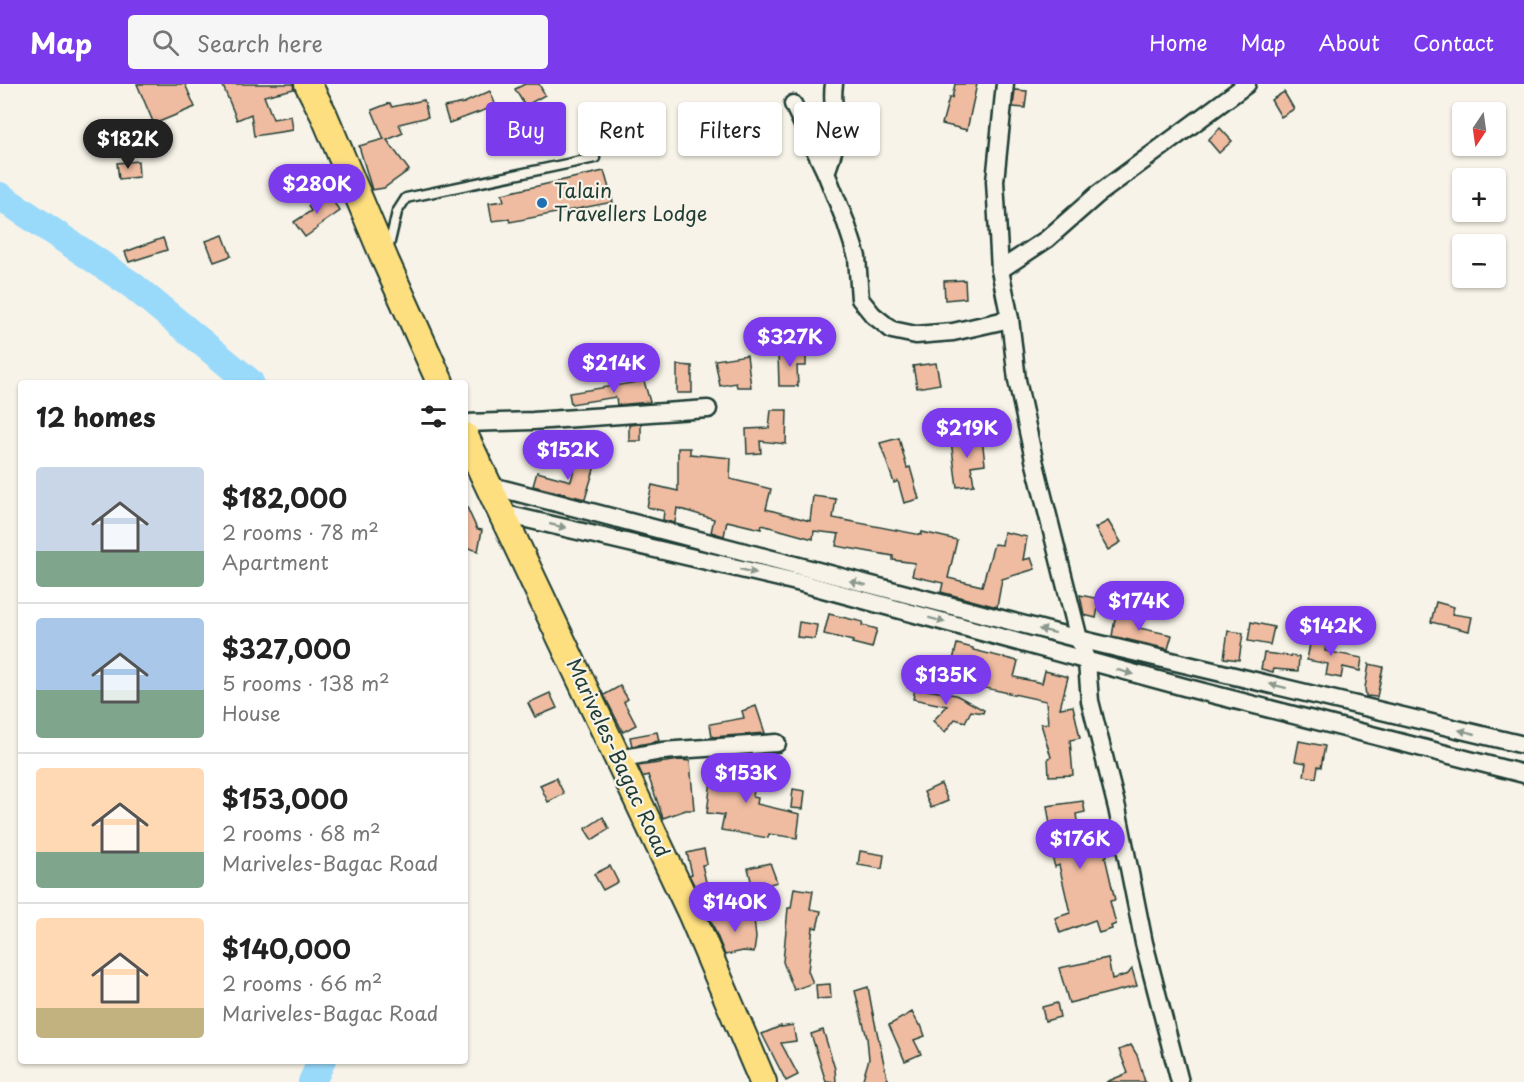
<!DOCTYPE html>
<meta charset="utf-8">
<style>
body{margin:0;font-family:"Playpen Sans",sans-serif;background:#f6f6f6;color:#222;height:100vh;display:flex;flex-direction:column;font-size:22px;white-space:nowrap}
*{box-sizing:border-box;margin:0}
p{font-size:20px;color:#767676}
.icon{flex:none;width:33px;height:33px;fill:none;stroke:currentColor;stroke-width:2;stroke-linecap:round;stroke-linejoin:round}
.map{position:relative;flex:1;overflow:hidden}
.details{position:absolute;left:18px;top:296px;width:450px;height:684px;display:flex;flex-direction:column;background:#fff;border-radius:6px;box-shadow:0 2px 4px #0004}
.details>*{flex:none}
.guide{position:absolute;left:486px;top:18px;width:570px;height:54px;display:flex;gap:12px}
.needle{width:39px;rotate:193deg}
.controls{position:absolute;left:1452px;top:18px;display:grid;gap:12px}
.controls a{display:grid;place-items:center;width:54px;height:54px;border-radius:6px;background:#fff;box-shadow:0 2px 4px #0004;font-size:30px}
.price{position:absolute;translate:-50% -51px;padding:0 14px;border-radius:21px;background:#7c3aed;color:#fff;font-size:20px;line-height:39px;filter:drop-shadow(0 2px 3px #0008)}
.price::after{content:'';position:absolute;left:50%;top:36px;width:18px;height:14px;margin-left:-9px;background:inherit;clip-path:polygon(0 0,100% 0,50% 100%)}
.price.selected{background:#222;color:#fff}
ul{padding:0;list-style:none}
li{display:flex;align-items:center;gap:18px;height:150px;padding:0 18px}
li+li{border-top:2px solid #e0e0e0}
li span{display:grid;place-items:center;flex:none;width:168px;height:120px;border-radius:6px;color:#555}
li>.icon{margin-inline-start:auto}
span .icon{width:72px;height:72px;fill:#fffc;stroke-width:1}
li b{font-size:26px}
h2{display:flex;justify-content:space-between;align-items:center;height:72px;padding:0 18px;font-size:26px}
.tag{padding:0 21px;border-radius:6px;background:#fff;box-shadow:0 2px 4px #0004;font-size:21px;line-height:54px}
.tag.selected{background:#7c3aed;color:#fff}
header{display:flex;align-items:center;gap:36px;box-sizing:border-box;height:84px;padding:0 30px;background:#7c3aed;color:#fff}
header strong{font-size:28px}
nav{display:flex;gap:33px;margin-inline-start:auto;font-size:21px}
.search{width:420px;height:54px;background:#f6f6f6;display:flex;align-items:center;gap:15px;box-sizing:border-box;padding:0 21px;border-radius:6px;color:#767676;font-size:22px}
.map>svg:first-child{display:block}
</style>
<header>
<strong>Map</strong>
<div class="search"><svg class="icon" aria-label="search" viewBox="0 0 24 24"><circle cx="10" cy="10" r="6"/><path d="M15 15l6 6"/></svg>Search here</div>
<nav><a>Home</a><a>Map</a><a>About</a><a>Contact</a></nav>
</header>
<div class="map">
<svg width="1524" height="998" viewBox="0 0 1524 998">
<rect width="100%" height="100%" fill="#f7f3e8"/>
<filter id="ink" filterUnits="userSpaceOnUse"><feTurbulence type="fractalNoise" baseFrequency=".0167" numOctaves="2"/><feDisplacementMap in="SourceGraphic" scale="12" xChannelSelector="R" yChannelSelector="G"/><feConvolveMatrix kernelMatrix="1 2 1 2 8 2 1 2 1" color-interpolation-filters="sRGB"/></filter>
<g filter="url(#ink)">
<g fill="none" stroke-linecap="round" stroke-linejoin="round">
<g stroke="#99dafb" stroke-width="28">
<path d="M0,112L132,201L250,298"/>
<path d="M312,998L322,976"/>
</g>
</g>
<g fill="#efbca1" stroke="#1f3d34" stroke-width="1.5">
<path d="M137,0H185L195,23L154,40Z"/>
<path d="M233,0H293L294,5L264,12L273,35L291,32L293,46L254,52L251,30L237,36L223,2Z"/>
<path d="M525,0H539L545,11L525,22L515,5Z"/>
<path d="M955,0H977L967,46L942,40L949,14H952Z"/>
<path d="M1015,6L1027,7L1025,24L1013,23Z"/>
<path d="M490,7L496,22L449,39L444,23L464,19Z"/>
<path d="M1284,8L1294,25L1281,33L1271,16Z"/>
<path d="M424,16L428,33L399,40L403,49L387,56L409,86L384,104L372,106L359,62L384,55L372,26L390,19L392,23Z"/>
<path d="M1220,44L1232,57L1219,69L1208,56Z"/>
<path d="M138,77L139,93L119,95L117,79Z"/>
<path d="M604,87L613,118L510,138L509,135L492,137L489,119L504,117L502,110Z"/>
<path d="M327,109L340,127L317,143L318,144L305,153L294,138L311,127L308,122Z"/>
<path d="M223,151L231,172L214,178L206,157Z"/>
<path d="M163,154L167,166L129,178L125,168Z"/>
<path d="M965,196L966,214L945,216L944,197Z"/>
<path d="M806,268V282H797L798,302H779L778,269Z"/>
<path d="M747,271L751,303H737L736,299L720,302L715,276Z"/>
<path d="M936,279L940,300L917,304L913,282Z"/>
<path d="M677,281L692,282V309H677Z"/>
<path d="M644,297L650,318L617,321L616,313L571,320L569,309Z"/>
<path d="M771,326H787L786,360L760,357L761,369L747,370L746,345L769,344Z"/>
<path d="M641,340V357H629V341Z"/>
<path d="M899,354L907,384L910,383L919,415L904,419L898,397L894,399L880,359Z"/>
<path d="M982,354L985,380L971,382L974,401L957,403L951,357Z"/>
<path d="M678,364H690V370L731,374L730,395L771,405L766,425L810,437L813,412L836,415L833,434L921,451L922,448L957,456L948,494L982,502L994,460L1002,461L1004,448L1027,453L1023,476L1031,474L1035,485L1002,495L997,523L941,508L943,499L912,492L915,479L893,476V472L836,462L839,450L814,447L813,455L762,441L761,445L727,437L724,452L711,448L714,435L677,424L675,439L663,436L664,427L647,423L652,401L678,407Z"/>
<path d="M576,377L595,382L585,415L533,402L537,388L571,397Z"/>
<path d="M465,419L477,445L482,446L478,467L465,463Z"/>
<path d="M1108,437L1121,458L1108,466L1095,444Z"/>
<path d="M1080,511L1100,515L1096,534L1084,531Z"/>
<path d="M1436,518L1454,523L1452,530L1472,533L1469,547L1431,538Z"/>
<path d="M1116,529L1141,535L1139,544L1172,551L1168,565L1112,552Z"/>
<path d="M829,530L863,538L862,541L877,545L872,564L852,559L853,557L824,550Z"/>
<path d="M799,538L817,541L815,555L797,553Z"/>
<path d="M1251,538L1274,543L1270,561L1248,557Z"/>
<path d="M1228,547L1243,549L1239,576L1224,574Z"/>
<path d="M1312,549L1328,552L1325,567L1362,574L1360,587L1343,583L1341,594L1326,591L1328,580L1307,576Z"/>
<path d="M957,560L973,564V566L1018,577L1014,593L1042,599L1045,587L1068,593L1060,624L1073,622L1077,640L1080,654L1070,656L1073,691L1049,692L1048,674L1051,673L1041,640L1048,639L1046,617L976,602L980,586L952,580Z"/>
<path d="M1264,569L1299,573L1298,587L1274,585L1273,588L1261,585Z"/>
<path d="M1369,580L1383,583L1377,613L1366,612L1365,604Z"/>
<path d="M917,595L927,606L956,611L984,626L983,629L971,627L965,638L955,635L945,648L933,637L947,622L913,615Z"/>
<path d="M620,602L628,615L624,618L636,641L623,648L604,611Z"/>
<path d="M550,609L557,624L535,633L528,619Z"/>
<path d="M756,622L765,649L712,653L710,640L744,634L742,627Z"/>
<path d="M657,648L659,657L632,662L630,653Z"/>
<path d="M1299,657L1325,662L1321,683L1318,682L1316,694L1304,692L1306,679L1295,677Z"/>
<path d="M749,671V697L755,698L753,713L758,714L757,720L800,730L797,754L769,750L768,754L721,746L724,731L707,729L713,680L735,683V672Z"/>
<path d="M680,676L690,677L694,726H686L663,734L648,691L643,693L638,682Z"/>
<path d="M556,694L564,710L548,718L540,701Z"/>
<path d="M941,700L948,717L931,724L924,708Z"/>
<path d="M793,705L805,707L803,725L791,724Z"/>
<path d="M1083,717L1085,728L1076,730L1080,756L1103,752L1107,772L1105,773L1115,816L1110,817L1116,840L1111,842L1112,845L1099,849L1095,836L1060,849L1055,834L1070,829L1059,781L1055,783L1049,763L1046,764L1043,749L1051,747L1047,722Z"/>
<path d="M603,733L609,745L592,756L585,745Z"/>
<path d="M704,765L707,780L702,781L707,802L704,803L706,815L702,816L689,791L692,790L687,769Z"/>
<path d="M860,767L884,771L882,785L858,781Z"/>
<path d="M770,779L777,798L753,805L748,784Z"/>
<path d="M610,782L618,798L603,806L594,790Z"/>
<path d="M794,804L813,807L810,825L821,827L817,844L813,843L808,887L813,899L794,906L783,878L788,824H791Z"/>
<path d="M730,826L733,834H754L756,854L754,868L743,867L725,871L710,834Z"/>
<path d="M1108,874L1112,895L1128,890L1132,885L1137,902L1069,919L1059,884Z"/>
<path d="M830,900L831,914L817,915L816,901Z"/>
<path d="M868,903L872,925L888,998H862L869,975L867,954L855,907Z"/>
<path d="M1057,919L1060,933L1045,937L1042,923Z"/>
<path d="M912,928L919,941H921L925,952L914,956L921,970L905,977L889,941Z"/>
<path d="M793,941L796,957L781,959L798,991L786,997L762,950L781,942V943Z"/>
<path d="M823,946L835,985L836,998H826L811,950Z"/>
<path d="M1131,961L1137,971L1145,998H1106L1128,989L1119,966Z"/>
</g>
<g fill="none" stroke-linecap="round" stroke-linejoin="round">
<defs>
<path id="lane" d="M388,166L397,128L406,114L595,74"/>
<g id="street">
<path d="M1005,0L995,97L1000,186L1010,235L1017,296L1035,380L1079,555L1087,578L1090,617L1117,724L1144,859L1180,998"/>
<path d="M793,20L826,89L846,139L857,173L860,215L873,231L892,246L916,251L953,248L1010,235"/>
<path d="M826,89C830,78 835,65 836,52C836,34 831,19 834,0"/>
<path d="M1000,186L1047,155L1097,111L1247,0"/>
<path d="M465,339L533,337L708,325"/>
<path d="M488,401L1079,555L1524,661"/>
<path d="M501,429L801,499L1188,604L1524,690"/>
<path d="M618,675L662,667L777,659"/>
</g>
<g id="primary">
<path d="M308,0L324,31L386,178L440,298"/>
<path d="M465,352L691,829L763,998"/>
</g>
</defs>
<use href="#lane" stroke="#1f3d34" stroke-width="13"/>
<use href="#street" stroke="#1f3d34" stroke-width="21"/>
<use href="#primary" stroke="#1f3d34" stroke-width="30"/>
<use href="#lane" stroke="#f7f3e8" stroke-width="8"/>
<use href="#street" stroke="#f7f3e8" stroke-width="16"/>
<use href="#primary" stroke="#fedf80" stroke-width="26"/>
</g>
<defs><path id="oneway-solid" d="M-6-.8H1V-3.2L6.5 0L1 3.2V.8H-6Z" transform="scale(1.5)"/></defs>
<g fill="#8b988e">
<use href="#oneway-solid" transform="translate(558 442) rotate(13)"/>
<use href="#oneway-solid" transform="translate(748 487) rotate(13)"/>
<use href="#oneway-solid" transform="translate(858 499) rotate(-166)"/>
<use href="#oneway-solid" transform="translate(937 536) rotate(15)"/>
<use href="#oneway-solid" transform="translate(1047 547) rotate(-166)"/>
<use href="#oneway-solid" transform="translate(1125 588) rotate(15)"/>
<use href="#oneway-solid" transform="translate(1278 602) rotate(-166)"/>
<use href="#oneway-solid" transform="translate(1467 648) rotate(-166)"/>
</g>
</g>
<circle fill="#1f6fb2" stroke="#f7f3e8" stroke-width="2" cx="542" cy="119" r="6"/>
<g text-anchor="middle" stroke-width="4.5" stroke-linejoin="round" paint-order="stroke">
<g font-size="20" fill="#1f3d34" stroke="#f7f3e8" text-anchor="start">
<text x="554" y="114">Talain<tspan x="554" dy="23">Travellers Lodge</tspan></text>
</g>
<g font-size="20" fill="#1f3d34" stroke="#f7f3e8">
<text transform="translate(618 674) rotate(65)" y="7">Mariveles-Bagac Road</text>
</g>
</g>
</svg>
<div class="controls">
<a><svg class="needle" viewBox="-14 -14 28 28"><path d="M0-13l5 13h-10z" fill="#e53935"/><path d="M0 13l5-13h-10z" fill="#767676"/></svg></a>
<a>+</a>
<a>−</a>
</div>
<b class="price selected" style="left:128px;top:86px">$182K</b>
<b class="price" style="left:317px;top:131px">$280K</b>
<b class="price" style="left:790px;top:284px">$327K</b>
<b class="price" style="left:614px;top:310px">$214K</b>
<b class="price" style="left:967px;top:375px">$219K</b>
<b class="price" style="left:568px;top:397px">$152K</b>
<b class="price" style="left:1139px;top:548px">$174K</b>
<b class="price" style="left:1331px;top:573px">$142K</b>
<b class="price" style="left:946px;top:622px">$135K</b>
<b class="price" style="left:746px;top:720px">$153K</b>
<b class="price" style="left:1080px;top:786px">$176K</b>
<b class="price" style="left:735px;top:849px">$140K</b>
<div class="guide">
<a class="tag selected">Buy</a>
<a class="tag">Rent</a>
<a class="tag">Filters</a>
<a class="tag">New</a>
</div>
<section class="details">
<h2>12 homes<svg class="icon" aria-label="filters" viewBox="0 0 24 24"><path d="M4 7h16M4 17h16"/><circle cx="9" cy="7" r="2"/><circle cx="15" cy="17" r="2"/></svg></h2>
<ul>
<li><span style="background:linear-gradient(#c9d6e8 70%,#7fa58c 0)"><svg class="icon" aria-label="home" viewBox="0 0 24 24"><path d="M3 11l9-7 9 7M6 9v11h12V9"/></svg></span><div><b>$182,000</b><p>2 rooms · 78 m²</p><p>Apartment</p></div></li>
<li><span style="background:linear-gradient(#a9c7e8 60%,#7fa58c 0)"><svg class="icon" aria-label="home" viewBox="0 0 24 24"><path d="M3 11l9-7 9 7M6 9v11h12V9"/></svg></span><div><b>$327,000</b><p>5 rooms · 138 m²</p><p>House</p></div></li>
<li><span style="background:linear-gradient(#ffd9b3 70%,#7fa58c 0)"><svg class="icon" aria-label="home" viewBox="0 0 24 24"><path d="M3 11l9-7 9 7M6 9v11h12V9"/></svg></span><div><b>$153,000</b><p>2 rooms · 68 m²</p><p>Mariveles-Bagac Road</p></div></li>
<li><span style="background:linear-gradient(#ffd9b3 75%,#c2b280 0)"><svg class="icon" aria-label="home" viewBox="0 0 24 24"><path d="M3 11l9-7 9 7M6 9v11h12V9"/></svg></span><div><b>$140,000</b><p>2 rooms · 66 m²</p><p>Mariveles-Bagac Road</p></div></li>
</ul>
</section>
</div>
